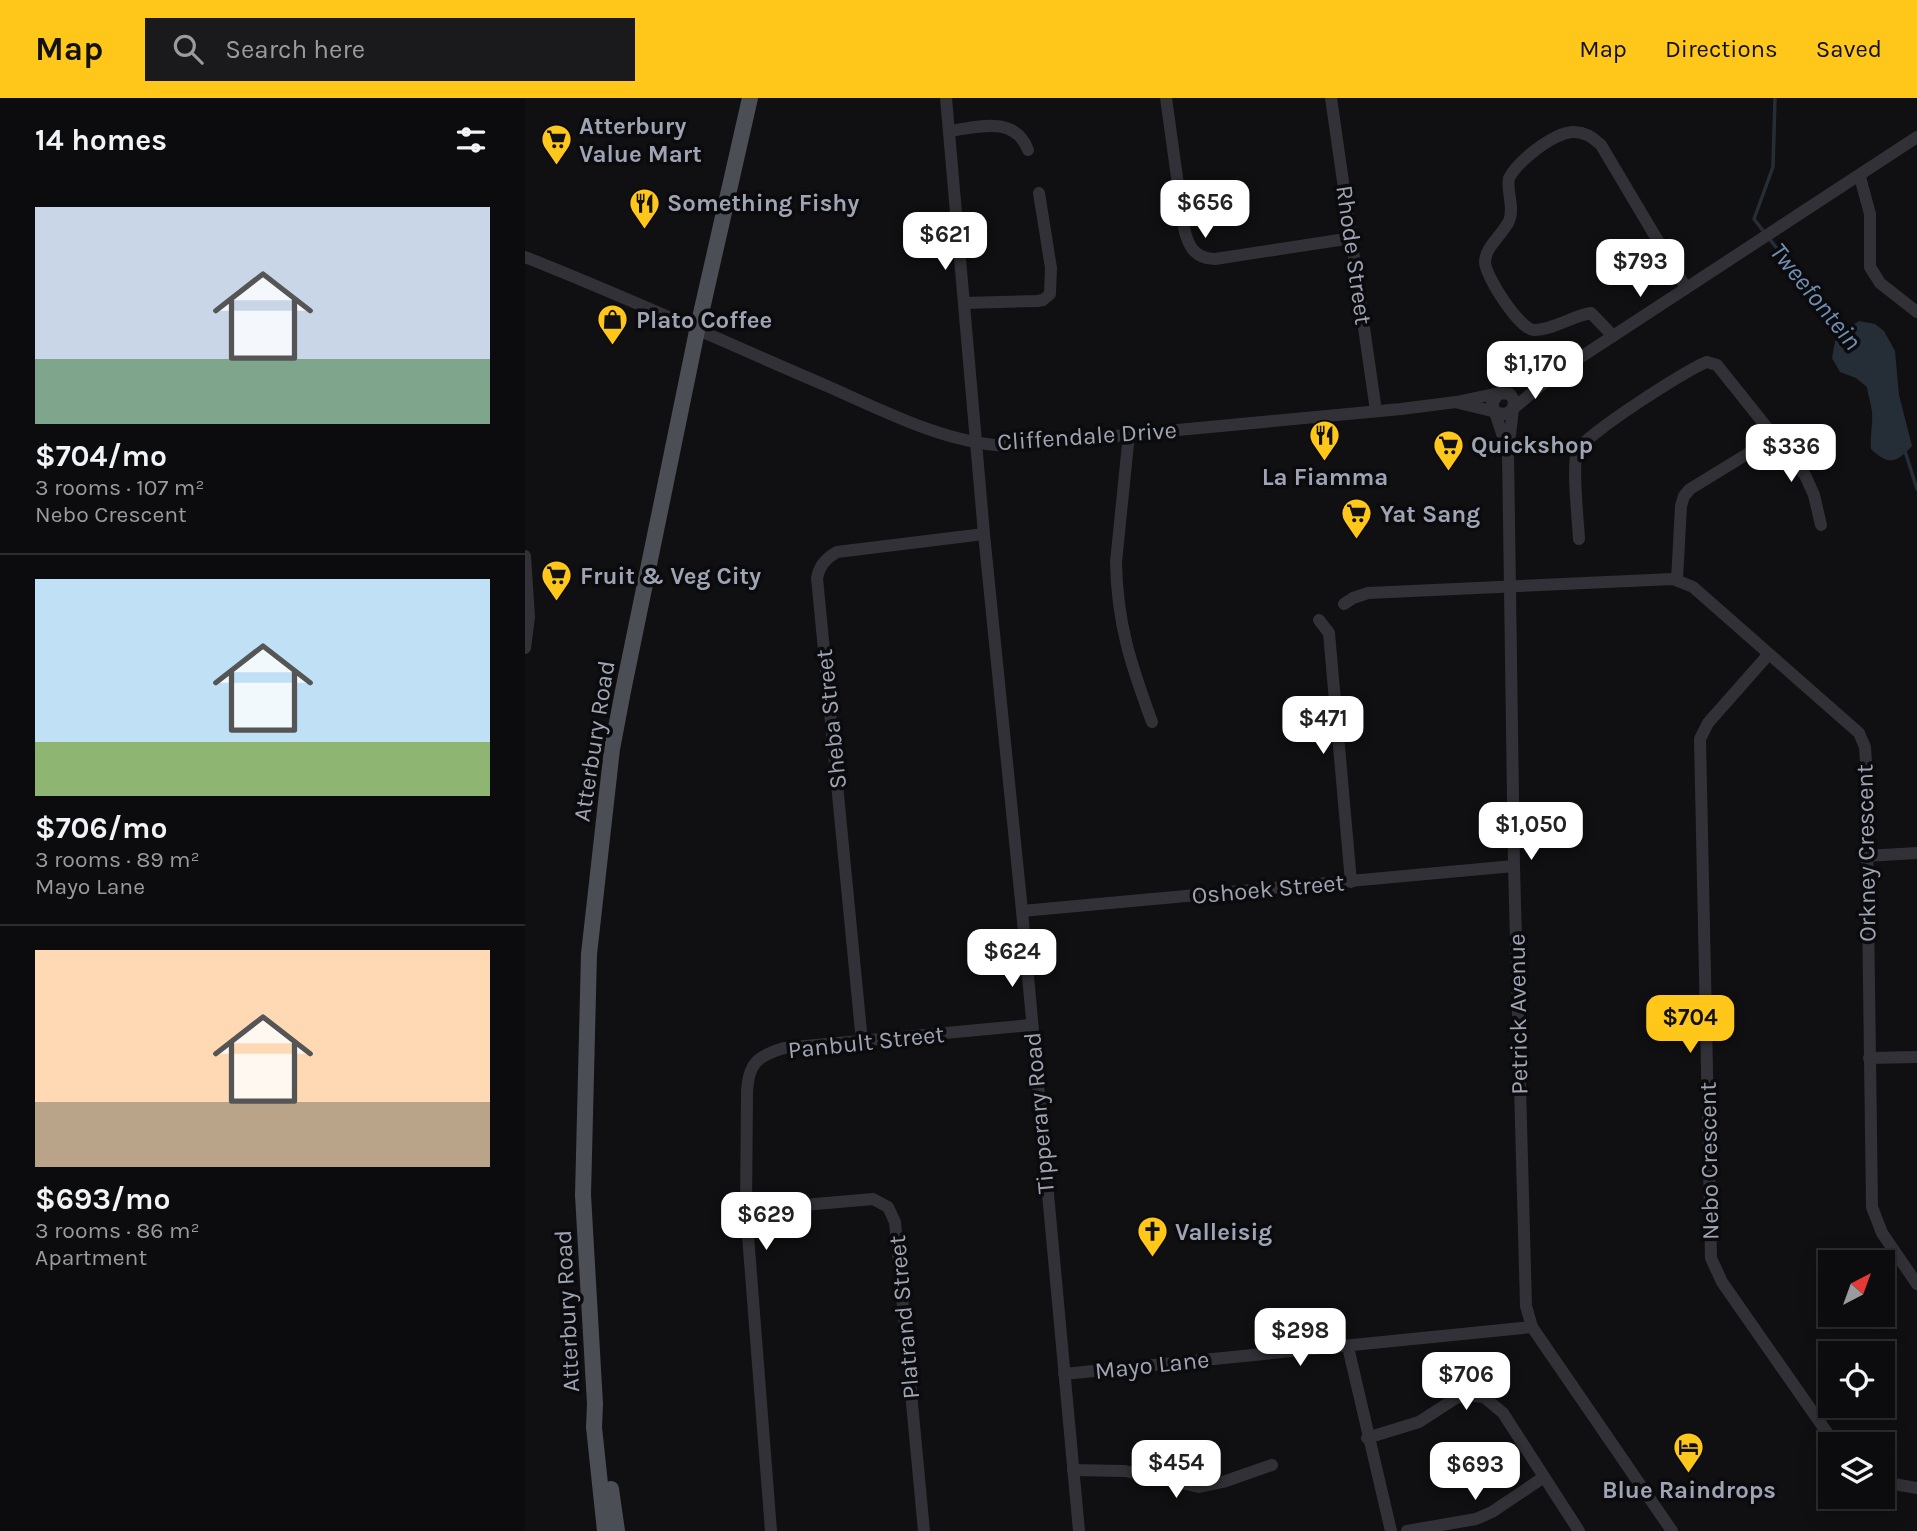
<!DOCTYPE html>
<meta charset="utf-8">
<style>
body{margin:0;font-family:Karla,sans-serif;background:#1a1a1c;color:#f1f3f6;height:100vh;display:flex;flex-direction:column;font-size:26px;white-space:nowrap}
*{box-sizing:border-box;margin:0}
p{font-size:23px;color:#9a9b9e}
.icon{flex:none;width:38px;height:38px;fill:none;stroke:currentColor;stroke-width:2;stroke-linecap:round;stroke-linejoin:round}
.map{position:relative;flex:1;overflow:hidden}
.side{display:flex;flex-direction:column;background:#0c0c0e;width:525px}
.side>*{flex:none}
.needle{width:46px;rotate:41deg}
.tools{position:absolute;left:1293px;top:1152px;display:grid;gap:14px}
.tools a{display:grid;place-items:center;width:77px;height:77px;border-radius:0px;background:#0c0c0e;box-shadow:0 4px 18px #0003,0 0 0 2px #2c2c2e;font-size:35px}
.price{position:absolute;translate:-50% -60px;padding:0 16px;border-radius:14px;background:#fff;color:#222;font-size:23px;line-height:46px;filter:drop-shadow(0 2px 4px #0008)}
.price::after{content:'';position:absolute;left:50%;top:42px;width:21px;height:16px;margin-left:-10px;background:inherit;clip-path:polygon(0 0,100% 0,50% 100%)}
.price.selected{background:#ffc71a;color:#111}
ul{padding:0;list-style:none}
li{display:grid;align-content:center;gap:14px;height:371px;padding:0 35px}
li+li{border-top:2px solid #2c2c2e}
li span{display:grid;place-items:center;height:217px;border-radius:0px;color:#555}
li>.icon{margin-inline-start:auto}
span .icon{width:126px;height:126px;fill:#fffc;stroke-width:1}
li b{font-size:30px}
h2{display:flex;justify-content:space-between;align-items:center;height:84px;padding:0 35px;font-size:30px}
header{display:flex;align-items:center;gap:42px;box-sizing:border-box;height:98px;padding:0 35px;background:#ffc71a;color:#111}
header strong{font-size:33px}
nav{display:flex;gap:38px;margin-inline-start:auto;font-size:24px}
.search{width:490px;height:63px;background:#1a1a1c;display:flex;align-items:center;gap:18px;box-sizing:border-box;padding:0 24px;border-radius:0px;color:#9a9b9e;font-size:26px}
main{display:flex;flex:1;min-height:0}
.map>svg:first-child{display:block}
</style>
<header>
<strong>Map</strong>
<div class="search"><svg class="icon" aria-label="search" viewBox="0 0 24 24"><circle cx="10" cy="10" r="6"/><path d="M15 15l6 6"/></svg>Search here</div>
<nav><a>Map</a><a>Directions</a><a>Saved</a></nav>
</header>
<main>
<section class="side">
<h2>14 homes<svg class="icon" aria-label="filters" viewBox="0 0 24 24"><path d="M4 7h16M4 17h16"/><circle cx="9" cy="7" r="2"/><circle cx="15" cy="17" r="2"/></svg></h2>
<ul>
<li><span style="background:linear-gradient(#c9d6e8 70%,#7fa58c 0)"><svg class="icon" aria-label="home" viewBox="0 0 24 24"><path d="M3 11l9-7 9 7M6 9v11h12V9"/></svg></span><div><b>$704/mo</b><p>3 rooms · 107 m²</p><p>Nebo Crescent</p></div></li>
<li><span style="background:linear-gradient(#bfe0f5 75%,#8fb573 0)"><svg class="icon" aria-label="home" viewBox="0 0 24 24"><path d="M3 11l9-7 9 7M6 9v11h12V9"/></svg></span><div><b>$706/mo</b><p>3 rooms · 89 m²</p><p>Mayo Lane</p></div></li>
<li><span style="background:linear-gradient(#ffd9b3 70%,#b9a48a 0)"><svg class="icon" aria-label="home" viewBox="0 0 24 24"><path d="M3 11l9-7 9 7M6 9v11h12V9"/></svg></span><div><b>$693/mo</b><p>3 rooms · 86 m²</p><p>Apartment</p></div></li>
</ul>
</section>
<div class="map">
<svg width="1392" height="1433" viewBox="0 0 1392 1433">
<rect width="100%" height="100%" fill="#101012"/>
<path fill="#252d36" d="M1334,223L1350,226L1359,233L1370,253L1374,297L1387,348C1371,365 1364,368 1346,351C1345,339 1348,323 1347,314C1346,305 1343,298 1342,289L1331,280L1315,274L1307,260L1311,238Z"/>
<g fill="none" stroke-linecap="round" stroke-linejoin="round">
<g stroke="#252d36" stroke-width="3.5">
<path d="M1250,0L1248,69L1229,121L1318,235"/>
<path d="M1379,350L1392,391"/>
</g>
<g stroke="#313137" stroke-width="12">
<path d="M421,0L459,436L497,813L554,1433"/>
<path d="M641,0L659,130C663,148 670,161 690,161L827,140"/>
<path d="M806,0L851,313"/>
<path d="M424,33C453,29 490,17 503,52"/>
<path d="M1335,79L1345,116V169L1355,185L1392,214"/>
<path d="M0,159C102,199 201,245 302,288C359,313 419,345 482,348L876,311L931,304L974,295"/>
<path d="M439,205L512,203L518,202L525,196L526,170L514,95"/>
<path d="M1088,238L1066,215C1047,218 1028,232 1009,232C995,232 960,178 960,164C960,149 978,136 984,123C990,109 981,94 984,80C993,63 1027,36 1047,34C1059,33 1068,39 1076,47L1161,190"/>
<path d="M934,305L971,314"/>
<path d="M989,310L1027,278L1392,39"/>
<path d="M988,311L983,354L989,768L1001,1208L1007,1229L1147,1433"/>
<path d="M972,315L981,316L988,311L989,302L985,296L974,295L967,305L980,345"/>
<path d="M604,336L591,464C592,525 606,567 627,624"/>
<path d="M1054,441C1053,422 1047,369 1052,353C1057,339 1165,269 1182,264L1192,267L1280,377L1289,397L1296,427"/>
<path d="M0,458L4,519L0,550"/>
<path d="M1152,482L1156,408L1159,398L1165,391L1250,339"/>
<path d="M819,506L828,500L843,495L1148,481L1168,489L1334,635L1340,649L1341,665L1347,1109L1357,1135L1392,1186"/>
<path d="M794,522L804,535L826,784"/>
<path d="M1243,557L1183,625L1175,641L1186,1160L1197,1184L1310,1346"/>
<path d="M1341,758L1392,755"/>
<path d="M497,813L989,768"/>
<path d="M337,944L292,480C294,468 301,460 312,454L459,436"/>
<path d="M1344,960L1392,959"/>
<path d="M221,1112L348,1101L363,1109L370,1124L399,1433"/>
<path d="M823,1249L866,1433"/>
<path d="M539,1276L1007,1229"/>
<path d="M842,1340L894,1324L931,1300L942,1297L959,1299L978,1315L1054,1433"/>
<path d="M548,1372L600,1373L674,1389L698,1384L747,1367"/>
<path d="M1358,1384L1392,1390"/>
<path d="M246,1433L221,1112L222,995C223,966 232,958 259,950L506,927"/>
<path d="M882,1433L951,1421L967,1414L1019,1379"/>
</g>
<g stroke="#4c4e56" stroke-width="16">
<path d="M86,1391L92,1433"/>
<path d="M80,1433L69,1329L70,1306L58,1097L64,856L87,651L98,593L172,233L225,0"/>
</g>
</g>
<defs>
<symbol id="supermarket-pin" viewBox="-11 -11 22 30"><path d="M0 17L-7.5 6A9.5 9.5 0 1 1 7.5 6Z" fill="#ffc71a" stroke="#0b0b0d"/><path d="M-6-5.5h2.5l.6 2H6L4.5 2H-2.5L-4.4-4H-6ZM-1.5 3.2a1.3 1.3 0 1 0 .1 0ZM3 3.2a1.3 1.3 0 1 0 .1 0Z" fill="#111"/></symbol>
<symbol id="restaurant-pin" viewBox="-11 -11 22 30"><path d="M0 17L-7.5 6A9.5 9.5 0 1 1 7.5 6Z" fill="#ffc71a" stroke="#0b0b0d"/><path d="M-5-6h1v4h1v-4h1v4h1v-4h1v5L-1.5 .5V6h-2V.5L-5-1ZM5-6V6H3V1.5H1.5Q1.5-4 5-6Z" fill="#111"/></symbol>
<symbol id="shop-pin" viewBox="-11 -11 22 30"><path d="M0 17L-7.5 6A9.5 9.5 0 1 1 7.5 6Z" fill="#ffc71a" stroke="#0b0b0d"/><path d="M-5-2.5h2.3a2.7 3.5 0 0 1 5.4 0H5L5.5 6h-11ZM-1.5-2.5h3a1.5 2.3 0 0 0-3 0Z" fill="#111"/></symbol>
<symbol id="church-pin" viewBox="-11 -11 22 30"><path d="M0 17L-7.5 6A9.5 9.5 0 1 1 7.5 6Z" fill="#ffc71a" stroke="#0b0b0d"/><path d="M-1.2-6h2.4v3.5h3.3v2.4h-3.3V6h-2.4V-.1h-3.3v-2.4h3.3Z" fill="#111"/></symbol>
<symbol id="hotel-pin" viewBox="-11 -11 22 30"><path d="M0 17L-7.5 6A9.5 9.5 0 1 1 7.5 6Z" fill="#ffc71a" stroke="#0b0b0d"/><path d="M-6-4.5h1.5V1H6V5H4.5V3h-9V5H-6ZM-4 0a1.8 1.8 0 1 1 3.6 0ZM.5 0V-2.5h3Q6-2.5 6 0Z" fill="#111"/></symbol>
</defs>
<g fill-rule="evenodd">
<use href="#supermarket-pin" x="14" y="24" width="35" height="47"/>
<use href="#restaurant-pin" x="102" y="88" width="35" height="47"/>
<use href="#shop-pin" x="70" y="204" width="35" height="47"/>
<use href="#restaurant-pin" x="782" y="320" width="35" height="47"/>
<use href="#supermarket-pin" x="906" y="330" width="35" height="47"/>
<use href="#supermarket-pin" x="814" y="398" width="35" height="47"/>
<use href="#supermarket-pin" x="14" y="460" width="35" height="47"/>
<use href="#church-pin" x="610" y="1116" width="35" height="47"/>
<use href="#hotel-pin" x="1146" y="1332" width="35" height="47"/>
</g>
<g text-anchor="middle" stroke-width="7" stroke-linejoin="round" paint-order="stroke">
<g font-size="24" font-weight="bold" fill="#9fa4b4" stroke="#0b0b0d" text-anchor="start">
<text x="54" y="36">Atterbury<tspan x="54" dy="28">Value Mart</tspan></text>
<text x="142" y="113">Something Fishy</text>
<text x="111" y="230">Plato Coffee</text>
<text x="946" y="355">Quickshop</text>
<text x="800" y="387" text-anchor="middle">La Fiamma</text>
<text x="855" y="424">Yat Sang</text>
<text x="55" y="486">Fruit &amp; Veg City</text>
<text x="650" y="1142">Valleisig</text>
<text x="1164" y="1400" text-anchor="middle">Blue Raindrops</text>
</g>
<g font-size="24" fill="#9fa4b4" stroke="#0b0b0d">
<text transform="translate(829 157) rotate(82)" y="8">Rhode Street</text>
<text transform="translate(562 338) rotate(-4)" y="8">Cliffendale Drive</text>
<text transform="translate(306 621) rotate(-96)" y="8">Sheba Street</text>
<text transform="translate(69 643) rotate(-81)" y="8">Atterbury Road</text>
<text transform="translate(1341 755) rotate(-91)" y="8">Orkney Crescent</text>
<text transform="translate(743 791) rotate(-5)" y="8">Oshoek Street</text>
<text transform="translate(993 916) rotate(-91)" y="8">Petrick Avenue</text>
<text transform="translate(341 944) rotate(-6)" y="8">Panbult Street</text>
<text transform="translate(514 1015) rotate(-95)" y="8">Tipperary Road</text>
<text transform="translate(1184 1063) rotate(-91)" y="8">Nebo Crescent</text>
<text transform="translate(42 1213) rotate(-93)" y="8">Atterbury Road</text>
<text transform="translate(379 1219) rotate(-95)" y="8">Platrand Street</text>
<text transform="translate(627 1267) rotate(-6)" y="8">Mayo Lane</text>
</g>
<g font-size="26" font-style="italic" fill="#728fb3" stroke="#0b0b0d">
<text transform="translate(1291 198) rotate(51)" y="9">Tweefontein</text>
</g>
</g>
</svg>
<div class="tools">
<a><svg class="needle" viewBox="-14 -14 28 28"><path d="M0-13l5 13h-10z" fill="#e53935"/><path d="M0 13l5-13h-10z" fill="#9a9b9e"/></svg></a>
<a><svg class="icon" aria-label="locate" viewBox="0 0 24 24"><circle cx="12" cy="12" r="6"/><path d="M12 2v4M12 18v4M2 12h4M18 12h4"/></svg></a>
<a><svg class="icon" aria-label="layers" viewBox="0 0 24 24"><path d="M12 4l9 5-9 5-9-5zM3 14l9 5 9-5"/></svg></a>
</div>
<b class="price" style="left:680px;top:142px">$656</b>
<b class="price" style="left:420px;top:174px">$621</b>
<b class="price" style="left:1115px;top:201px">$793</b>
<b class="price" style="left:1010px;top:303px">$1,170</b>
<b class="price" style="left:1266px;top:386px">$336</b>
<b class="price" style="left:798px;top:658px">$471</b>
<b class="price" style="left:1006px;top:764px">$1,050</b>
<b class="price" style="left:487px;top:891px">$624</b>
<b class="price selected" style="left:1165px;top:957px">$704</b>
<b class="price" style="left:241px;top:1154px">$629</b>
<b class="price" style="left:775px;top:1270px">$298</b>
<b class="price" style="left:941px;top:1314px">$706</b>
<b class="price" style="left:651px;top:1402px">$454</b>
<b class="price" style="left:950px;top:1404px">$693</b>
</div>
</main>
